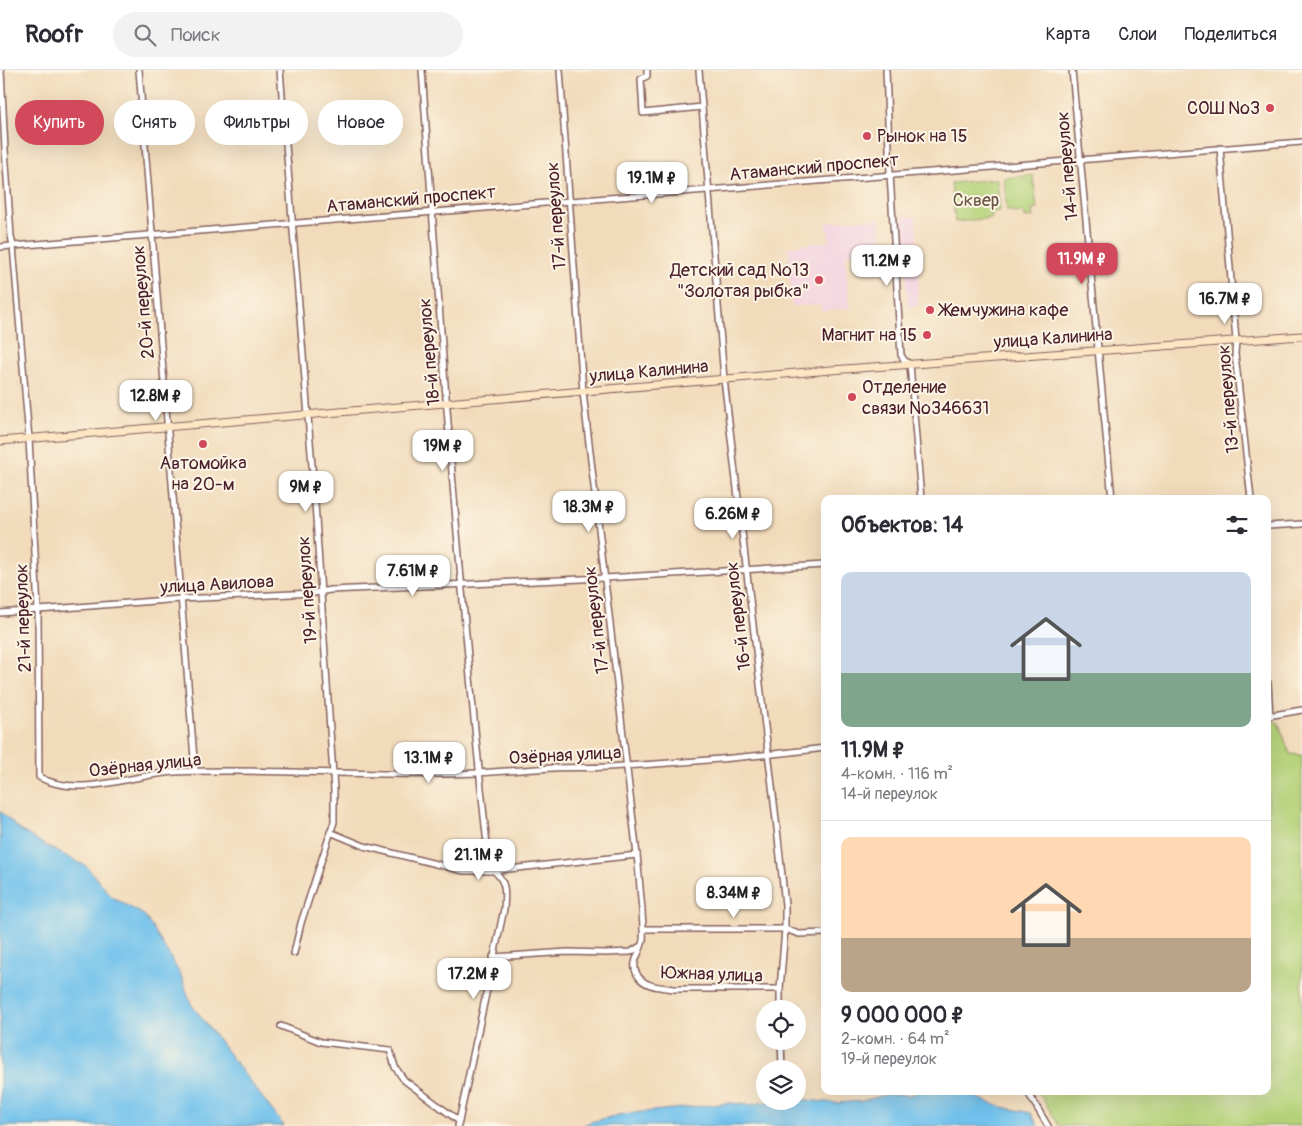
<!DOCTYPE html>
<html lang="ru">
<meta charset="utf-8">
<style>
body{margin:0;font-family:Pangolin,sans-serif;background:#f2f2f3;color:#2b2b33;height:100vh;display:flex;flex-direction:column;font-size:19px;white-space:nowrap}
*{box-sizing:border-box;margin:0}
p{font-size:16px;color:#7c7c81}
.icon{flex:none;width:28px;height:28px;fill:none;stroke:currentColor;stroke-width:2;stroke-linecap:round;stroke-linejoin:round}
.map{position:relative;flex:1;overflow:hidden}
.panel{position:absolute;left:821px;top:425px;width:450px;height:600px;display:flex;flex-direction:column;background:#fff;border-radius:10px;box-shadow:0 5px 20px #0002}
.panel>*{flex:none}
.top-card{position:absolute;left:15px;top:30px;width:475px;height:45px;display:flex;gap:10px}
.buttons{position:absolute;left:756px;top:930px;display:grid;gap:10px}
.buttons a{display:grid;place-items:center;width:50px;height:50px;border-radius:50%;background:#fff;box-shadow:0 5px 20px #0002;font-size:25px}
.price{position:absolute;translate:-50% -42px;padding:0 11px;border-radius:10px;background:#fff;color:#222;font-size:16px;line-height:32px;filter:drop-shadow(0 1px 2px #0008)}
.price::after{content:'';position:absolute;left:50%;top:30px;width:15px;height:11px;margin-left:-8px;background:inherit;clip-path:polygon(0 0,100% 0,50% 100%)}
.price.current{background:#d1495b;color:#fff}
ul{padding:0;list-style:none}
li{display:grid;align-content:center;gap:10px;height:265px;padding:0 20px}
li+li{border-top:1px solid #e1e1e2}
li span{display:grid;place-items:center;height:155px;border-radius:10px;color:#555}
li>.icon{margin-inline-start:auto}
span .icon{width:90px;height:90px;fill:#fffc;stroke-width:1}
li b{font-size:21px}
h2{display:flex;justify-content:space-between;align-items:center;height:60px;padding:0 20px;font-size:21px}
.pill{padding:0 18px;border-radius:22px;background:#fff;box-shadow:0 5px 20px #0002;font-size:18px;line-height:45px}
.pill.current{background:#d1495b;color:#fff}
header{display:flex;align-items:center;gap:30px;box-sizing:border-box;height:70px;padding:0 25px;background:#fff;border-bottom:1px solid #e1e1e2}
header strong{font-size:24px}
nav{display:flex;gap:28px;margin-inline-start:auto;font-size:18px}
.search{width:350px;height:45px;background:#f2f2f3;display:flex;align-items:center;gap:12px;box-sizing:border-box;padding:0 18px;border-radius:28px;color:#7c7c81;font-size:19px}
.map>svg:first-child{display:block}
</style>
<header>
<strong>Roofr</strong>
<div class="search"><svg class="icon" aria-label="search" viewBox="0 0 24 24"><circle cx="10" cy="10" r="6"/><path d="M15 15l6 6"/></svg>Поиск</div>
<nav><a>Карта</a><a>Слои</a><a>Поделиться</a></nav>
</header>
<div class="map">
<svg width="1302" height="1056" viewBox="0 0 1302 1056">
<rect width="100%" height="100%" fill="#fcf5e5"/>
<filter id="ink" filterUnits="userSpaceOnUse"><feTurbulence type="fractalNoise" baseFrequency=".02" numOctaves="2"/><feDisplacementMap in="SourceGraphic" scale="10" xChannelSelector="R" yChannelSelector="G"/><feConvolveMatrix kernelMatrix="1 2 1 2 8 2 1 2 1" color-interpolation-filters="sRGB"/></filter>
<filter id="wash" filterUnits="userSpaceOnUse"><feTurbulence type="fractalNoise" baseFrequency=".0096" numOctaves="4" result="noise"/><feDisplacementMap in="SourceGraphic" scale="20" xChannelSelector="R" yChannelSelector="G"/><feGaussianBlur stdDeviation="1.12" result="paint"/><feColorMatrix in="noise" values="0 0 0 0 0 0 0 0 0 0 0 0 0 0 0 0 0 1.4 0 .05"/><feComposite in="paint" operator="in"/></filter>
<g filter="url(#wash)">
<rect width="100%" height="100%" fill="#f2dbbb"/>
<g fill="#f3cfe0">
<path d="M903,147H916L919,214L917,215L918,236L908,237Z"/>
<path d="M880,149L882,182L845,184L850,238L821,241V235L792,236L788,177L830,171L827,152Z"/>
</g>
<g fill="#b4d178" stroke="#7f7852">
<path d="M1033,105L1037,139L1032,140L1033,147L1025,148L1024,142L1013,143V141H1007L1004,108Z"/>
<path d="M997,109L1000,141L991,142L992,148L955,152L951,113Z"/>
<path d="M1278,652L1290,684L1302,685V1056H1059L1038,1021H1268V653Z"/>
</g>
<g fill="#70c1ec" stroke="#5d708c">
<path d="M0,741L20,760L48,777L86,796L112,827L144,845L168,883L182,908L191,934L284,1056H0Z"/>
<path d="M922,1021H960L998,1036L1031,1043L1038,1056H582L590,1052L623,1044L731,1033L751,1035L769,1031H798V1029L836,1033L862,1031L889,1024L909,1025Z"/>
</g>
</g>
<g filter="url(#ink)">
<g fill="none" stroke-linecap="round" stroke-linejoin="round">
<defs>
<g id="street">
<path d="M1,0L5,79L11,166L13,176L29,369L38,540L39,707C79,729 133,704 175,702C264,698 353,706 441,704C478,704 515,700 552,698C570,697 589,698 608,697C680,693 753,687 825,678"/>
<path d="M139,0L195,701"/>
<path d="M280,0L315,433L334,720V752L301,853L294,883"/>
<path d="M422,0C441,267 460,535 490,801"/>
<path d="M560,0L583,322L637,785C639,803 640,821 642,839C642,849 644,860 643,870C641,883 629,893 638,906C645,917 661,917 673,919H780"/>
<path d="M647,0V6L641,9L643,43L702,37"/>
<path d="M699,0L724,309L777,758L785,835V859L780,919V939"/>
<path d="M886,0L890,104L901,285L904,290L910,294L921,429"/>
<path d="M1072,0L1112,429"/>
<path d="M1220,78L1236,270L1235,284L1251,429"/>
<path d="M0,177L1302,72"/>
<path d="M1268,456L1302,454"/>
<path d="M0,543L180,529L314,523L330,520L605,508L825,495"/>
<path d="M1268,613L1270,646"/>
<path d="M1268,646L1302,640"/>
<path d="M330,762L364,776L464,801H490L637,785"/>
<path d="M643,859H785L799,864L825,863"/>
<path d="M493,887L567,882L606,883L631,882L639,877"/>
<path d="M281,956L321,972L390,980L395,997L404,1010L459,1051"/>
<path d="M781,971L782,999"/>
<path d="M1027,1021L1048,1056"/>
<path d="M458,1056L504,839C505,823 507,812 494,801"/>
</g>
<path id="secondary" d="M0,371L831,300L1302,266"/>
</defs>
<use href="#street" stroke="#85615d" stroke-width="8"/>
<use href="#secondary" stroke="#85615d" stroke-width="9"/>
<use href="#street" stroke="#fff" stroke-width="5"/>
<use href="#secondary" stroke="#fce6c4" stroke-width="7"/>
</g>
</g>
<g fill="#d1495b" stroke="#fcf5e5" stroke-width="2">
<circle cx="1270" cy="38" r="5"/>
<circle cx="867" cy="66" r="5"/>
<circle cx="819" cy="210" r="5"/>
<circle cx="930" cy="240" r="5"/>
<circle cx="927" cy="265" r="5"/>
<circle cx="852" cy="327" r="5"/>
<circle cx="203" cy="374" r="5"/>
</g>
<g text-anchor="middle" stroke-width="4" stroke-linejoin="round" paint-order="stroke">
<g font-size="18" fill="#4a1f2b" stroke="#fcf5e5" text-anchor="end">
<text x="1260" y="44">СОШ №3</text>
<text x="877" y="72" text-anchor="start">Рынок на 15</text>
<text x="809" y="206">Детский сад №13<tspan x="809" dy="21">"Золотая рыбка"</tspan></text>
<text x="940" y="246" text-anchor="start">Жемчужина кафе</text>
<text x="917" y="271">Магнит на 15</text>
<text x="862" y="323" text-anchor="start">Отделение<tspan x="862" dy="21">связи №346631</tspan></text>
<text x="203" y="399" text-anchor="middle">Автомойка<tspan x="203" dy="21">на 20-м</tspan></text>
</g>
<g font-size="18" fill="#4a1f2b" stroke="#fcf5e5">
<text transform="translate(1067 96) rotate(-95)" y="6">14-й переулок</text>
<text transform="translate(814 97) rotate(-5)" y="6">Атаманский проспект</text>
<text transform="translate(411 129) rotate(-5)" y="6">Атаманский проспект</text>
<text transform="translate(556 146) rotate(-94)" y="6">17-й переулок</text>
<text transform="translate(143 232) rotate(-95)" y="6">20-й переулок</text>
<text transform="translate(1053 268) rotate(-4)" y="6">улица Калинина</text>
<text transform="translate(429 282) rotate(-95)" y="6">18-й переулок</text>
<text transform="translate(649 301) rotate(-5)" y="6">улица Калинина</text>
<text transform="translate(1228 329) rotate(-95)" y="6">13-й переулок</text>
<text transform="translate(217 514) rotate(-3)" y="6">улица Авилова</text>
<text transform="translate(307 520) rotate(-94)" y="6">19-й переулок</text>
<text transform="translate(738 546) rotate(-97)" y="6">16-й переулок</text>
<text transform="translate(23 548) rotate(-92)" y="6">21-й переулок</text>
<text transform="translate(596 550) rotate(-97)" y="6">17-й переулок</text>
<text transform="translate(565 685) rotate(-3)" y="6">Озёрная улица</text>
<text transform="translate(145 695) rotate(-6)" y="6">Озёрная улица</text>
<text transform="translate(712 904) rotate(2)" y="6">Южная улица</text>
</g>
<g font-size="18" fill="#6a5442" stroke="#fcf5e5">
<text x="976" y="136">Сквер</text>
</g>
</g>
</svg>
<div class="buttons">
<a><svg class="icon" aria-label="locate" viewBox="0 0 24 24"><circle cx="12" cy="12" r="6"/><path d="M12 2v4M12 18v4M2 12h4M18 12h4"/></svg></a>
<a><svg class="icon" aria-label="layers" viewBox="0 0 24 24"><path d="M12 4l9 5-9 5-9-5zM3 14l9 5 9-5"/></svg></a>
</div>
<b class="price" style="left:652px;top:134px">19.1M ₽</b>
<b class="price current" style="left:1082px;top:215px">11.9M ₽</b>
<b class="price" style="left:887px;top:217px">11.2M ₽</b>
<b class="price" style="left:1225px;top:255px">16.7M ₽</b>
<b class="price" style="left:156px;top:352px">12.8M ₽</b>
<b class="price" style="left:443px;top:402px">19M ₽</b>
<b class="price" style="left:306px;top:443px">9M ₽</b>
<b class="price" style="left:589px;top:463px">18.3M ₽</b>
<b class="price" style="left:733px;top:470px">6.26M ₽</b>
<b class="price" style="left:413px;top:527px">7.61M ₽</b>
<b class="price" style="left:429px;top:714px">13.1M ₽</b>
<b class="price" style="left:479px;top:811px">21.1M ₽</b>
<b class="price" style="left:734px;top:849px">8.34M ₽</b>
<b class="price" style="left:474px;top:930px">17.2M ₽</b>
<div class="top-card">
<a class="pill current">Купить</a>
<a class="pill">Снять</a>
<a class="pill">Фильтры</a>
<a class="pill">Новое</a>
</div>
<section class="panel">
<h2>Объектов: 14<svg class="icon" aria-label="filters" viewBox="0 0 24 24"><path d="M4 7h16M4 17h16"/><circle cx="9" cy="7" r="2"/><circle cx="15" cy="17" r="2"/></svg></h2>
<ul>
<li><span style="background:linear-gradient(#c9d6e8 65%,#7fa58c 0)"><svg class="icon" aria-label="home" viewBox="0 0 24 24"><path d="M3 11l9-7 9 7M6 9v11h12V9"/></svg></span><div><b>11.9M ₽</b><p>4-комн. · 116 m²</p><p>14-й переулок</p></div></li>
<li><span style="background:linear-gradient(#ffd9b3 65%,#b9a48a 0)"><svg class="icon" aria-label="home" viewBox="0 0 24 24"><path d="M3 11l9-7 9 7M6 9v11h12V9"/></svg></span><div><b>9 000 000 ₽</b><p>2-комн. · 64 m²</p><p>19-й переулок</p></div></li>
</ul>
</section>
</div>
